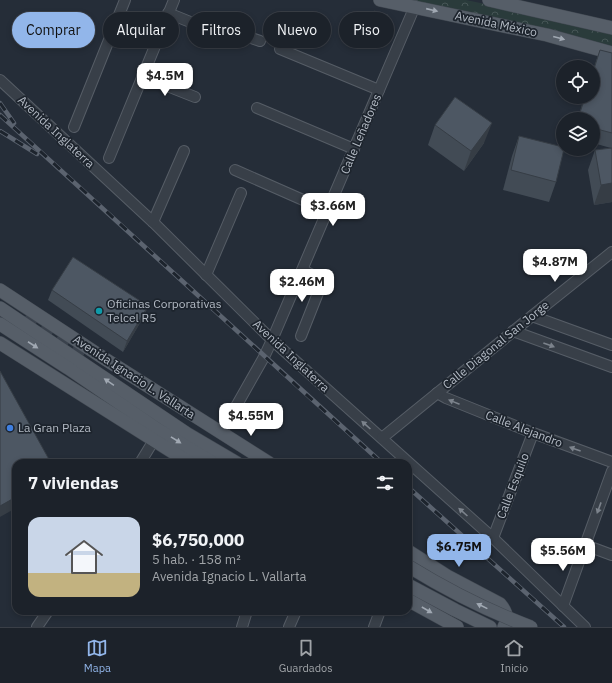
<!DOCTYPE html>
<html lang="es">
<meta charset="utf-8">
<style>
body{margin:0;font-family:"IBM Plex Sans",sans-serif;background:#292f36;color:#f1f3f6;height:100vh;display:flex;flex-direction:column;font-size:15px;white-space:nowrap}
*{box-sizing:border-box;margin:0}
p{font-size:13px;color:#a0a4a8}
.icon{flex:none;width:22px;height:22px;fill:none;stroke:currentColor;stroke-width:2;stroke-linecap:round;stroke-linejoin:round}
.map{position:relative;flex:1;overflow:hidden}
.panel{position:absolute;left:12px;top:459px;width:400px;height:156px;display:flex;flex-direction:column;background:#1c222a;border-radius:12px;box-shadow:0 2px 6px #0003,0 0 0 1px #3a3f47}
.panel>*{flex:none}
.top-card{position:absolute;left:12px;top:12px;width:400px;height:36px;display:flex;gap:8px}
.buttons{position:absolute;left:556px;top:60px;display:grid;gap:8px}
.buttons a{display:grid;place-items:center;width:44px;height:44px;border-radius:50%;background:#1c222a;box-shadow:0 2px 6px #0003,0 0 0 1px #3a3f47;font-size:20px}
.price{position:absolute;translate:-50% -34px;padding:0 9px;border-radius:8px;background:#fff;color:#222;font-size:13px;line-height:26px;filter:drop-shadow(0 1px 2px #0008)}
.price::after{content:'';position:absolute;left:50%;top:24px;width:12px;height:9px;margin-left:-6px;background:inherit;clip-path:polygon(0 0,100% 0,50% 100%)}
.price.active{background:#92b6ea;color:#111}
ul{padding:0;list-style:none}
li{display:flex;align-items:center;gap:12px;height:100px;padding:0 16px}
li+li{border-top:1px solid #3a3f47}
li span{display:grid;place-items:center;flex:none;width:112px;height:80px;border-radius:12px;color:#555}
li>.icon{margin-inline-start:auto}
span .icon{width:48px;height:48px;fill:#fffc;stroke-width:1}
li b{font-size:17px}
h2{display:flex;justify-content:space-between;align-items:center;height:48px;padding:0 16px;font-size:17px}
.tag{padding:0 14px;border-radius:18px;background:#1c222a;box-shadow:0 2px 6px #0003,0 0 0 1px #3a3f47;font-size:14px;line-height:36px}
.tag.active{background:#92b6ea;color:#111}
.dock{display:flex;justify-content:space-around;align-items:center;height:56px;border-top:1px solid #3a3f47;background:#1c222a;font-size:11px;color:#a0a4a8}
.dock a{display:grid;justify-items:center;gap:2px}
.dock .active{color:#92b6ea}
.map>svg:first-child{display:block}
</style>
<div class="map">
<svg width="612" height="627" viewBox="0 0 612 627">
<defs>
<pattern id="forest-crowns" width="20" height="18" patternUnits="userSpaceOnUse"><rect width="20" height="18" fill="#2a3b3b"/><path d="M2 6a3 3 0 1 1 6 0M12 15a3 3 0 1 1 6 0" fill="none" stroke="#465556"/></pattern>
</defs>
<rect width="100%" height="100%" fill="#252d38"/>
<path fill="url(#forest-crowns)" d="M388,0H466L612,31V50Z"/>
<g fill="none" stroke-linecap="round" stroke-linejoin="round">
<path stroke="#3a424d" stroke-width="13" stroke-dasharray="13 6" stroke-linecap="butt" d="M25,317L87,355"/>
<defs>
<g id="minor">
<path d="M168,13L200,26L234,32L260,41"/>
<path d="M280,49L379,90"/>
<path d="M142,76L195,97"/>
<path d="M0,80L153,222L272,340L493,538L585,627"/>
<path d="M257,108L354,149"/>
<path d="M74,127L125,0"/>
<path d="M109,158L174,0"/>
<path d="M235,170L328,211"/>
<path d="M153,222L184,151"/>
<path d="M206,275L241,193"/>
<path d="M532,316L612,345"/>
<path d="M513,331L612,367"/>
<path d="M301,336L322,283L320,279L303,270"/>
<path d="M437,393L446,398L533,433L612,462"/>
<path d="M221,433L264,357L272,340L415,6"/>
<path d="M382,438L532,316L612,252"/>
<path d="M140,463L154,440"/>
<path d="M493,538L533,433"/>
<path d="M585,545L612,555"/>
<path d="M563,606L612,471"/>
<path d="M37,627L48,611"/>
<path d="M242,627L247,611"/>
<path d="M289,627L296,611"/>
<path d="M374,627L380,611"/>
</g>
<g id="major">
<path d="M380,0L547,35L612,53"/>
<path d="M489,0L612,28"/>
<path d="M0,290L105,359L269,463"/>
<path d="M0,308L186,433L237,463"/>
<path d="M0,324L68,368L157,429L213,463"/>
<path d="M0,343L190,463"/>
<path d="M408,551L447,576L500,604C506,611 509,618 504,627"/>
<path d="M408,585L455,610L490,627"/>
<path d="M408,600L457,627"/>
</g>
</defs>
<use href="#minor" stroke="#565d66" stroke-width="12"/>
<use href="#major" stroke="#414851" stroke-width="14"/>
<use href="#minor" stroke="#383f48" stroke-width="10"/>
<use href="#major" stroke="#565e68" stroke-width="13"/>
<defs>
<g id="rail">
<path d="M0,103L14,123"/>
<path d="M0,115C128,230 254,348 382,463"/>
<path d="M0,131L37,154"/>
<path d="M408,487L564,627"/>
</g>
</defs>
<use href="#rail" stroke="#5b636f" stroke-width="4.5"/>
<use href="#rail" stroke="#1d242d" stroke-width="3" stroke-dasharray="9" stroke-linecap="butt"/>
<defs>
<path id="major-bridge" d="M408,566C447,590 488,611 531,627"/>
</defs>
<use href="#major-bridge" stroke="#414851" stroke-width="14" stroke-linecap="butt"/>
<use href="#major-bridge" stroke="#565e68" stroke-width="13"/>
</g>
<g fill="#424b55">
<path d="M388,15L381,36L364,30L367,23Z"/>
<path d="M600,50L612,53V202L594,205L588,170L595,150L611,148L593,143V119H578L584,97H593V70Z"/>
<path d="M435,125L484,143L464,171L428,145Z"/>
<path d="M519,136L556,182L549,202L503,190L512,156Z"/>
<path d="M52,290L148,306L144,316L123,352L48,300Z"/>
</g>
<g fill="#363d45">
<path d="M492,123L484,143L464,171L471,151Z"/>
<path d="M612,183V202L594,205L601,185Z"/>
<path d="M148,306L144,316L123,352L127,341Z"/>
<path d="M16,497V508L0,517V506Z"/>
</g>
<g fill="#4d5763" stroke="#363d45">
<path d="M374,11L388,15L383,29L367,23Z"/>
<path d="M600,50L612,53V133L593,128V119H578L585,97H593V72Z"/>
<path d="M455,97L492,123L471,151L435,125Z"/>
<path d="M519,136L563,147V149H564L556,182L511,170Z"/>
<path d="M612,148V183L601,185L595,150Z"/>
<path d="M73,257L148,306L127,341L52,290Z"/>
<path d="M0,371L51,463H16V497L0,506Z"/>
</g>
<defs><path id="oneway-solid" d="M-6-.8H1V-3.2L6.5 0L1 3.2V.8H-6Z"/></defs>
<g fill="#a0a8b2">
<use href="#oneway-solid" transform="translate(432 10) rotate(13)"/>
<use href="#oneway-solid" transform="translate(559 38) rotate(15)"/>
<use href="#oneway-solid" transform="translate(33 345) rotate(33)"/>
<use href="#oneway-solid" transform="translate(109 382) rotate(-146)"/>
<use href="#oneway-solid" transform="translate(176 440) rotate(32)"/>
<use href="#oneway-solid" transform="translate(482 606) rotate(-154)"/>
<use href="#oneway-solid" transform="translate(427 610) rotate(30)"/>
</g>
<g fill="#7c838c">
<use href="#oneway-solid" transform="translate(549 345) rotate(20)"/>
<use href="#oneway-solid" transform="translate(454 402) rotate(-158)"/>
<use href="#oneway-solid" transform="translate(366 425) rotate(-138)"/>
<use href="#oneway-solid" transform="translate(575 449) rotate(-160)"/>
<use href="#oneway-solid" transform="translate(599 508) rotate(110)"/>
<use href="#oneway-solid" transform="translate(463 512) rotate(-138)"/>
</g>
<circle fill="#0f9aa8" stroke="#1d242d" stroke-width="1.5" cx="99" cy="311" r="4"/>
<circle fill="#3f7fe0" stroke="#1d242d" stroke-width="1.5" cx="10" cy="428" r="4"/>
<g text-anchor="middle" stroke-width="3.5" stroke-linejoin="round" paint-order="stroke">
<g font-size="12" fill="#b3bac4" stroke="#1d242d">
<text transform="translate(496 24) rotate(12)" y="4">Avenida México</text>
<text transform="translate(56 132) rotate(43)" y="4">Avenida Inglaterra</text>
<text transform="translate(361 134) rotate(-67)" y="4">Calle Leñadores</text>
<text transform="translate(496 345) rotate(-39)" y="4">Calle Diagonal San Jorge</text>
<text transform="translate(291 356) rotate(43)" y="4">Avenida Inglaterra</text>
<text transform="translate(134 377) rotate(33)" y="4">Avenida Ignacio L. Vallarta</text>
<text transform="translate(524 429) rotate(21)" y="4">Calle Alejandro</text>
<text transform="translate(513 486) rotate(-69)" y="4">Calle Esquilo</text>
</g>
<g font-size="12" fill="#b3bac4" stroke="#1d242d" text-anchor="start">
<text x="107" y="308">Oficinas Corporativas<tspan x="107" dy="14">Telcel R5</tspan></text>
<text x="18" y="432">La Gran Plaza</text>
</g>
</g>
</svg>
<div class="buttons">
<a><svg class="icon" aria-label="locate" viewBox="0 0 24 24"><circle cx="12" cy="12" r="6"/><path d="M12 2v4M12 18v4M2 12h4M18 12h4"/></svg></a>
<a><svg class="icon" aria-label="layers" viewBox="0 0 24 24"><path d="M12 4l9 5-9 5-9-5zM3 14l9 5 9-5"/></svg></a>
</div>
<b class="price" style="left:165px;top:97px">$4.5M</b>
<b class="price" style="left:333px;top:227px">$3.66M</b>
<b class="price" style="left:555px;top:283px">$4.87M</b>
<b class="price" style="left:302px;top:303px">$2.46M</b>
<b class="price" style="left:251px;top:437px">$4.55M</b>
<b class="price active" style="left:459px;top:568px">$6.75M</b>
<b class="price" style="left:563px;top:572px">$5.56M</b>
<div class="top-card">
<a class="tag active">Comprar</a>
<a class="tag">Alquilar</a>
<a class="tag">Filtros</a>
<a class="tag">Nuevo</a>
<a class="tag">Piso</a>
</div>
<section class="panel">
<h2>7 viviendas<svg class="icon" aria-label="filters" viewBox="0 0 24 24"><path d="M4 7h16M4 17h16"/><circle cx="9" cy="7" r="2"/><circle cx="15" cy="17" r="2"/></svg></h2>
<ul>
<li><span style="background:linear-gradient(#c9d6e8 70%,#c2b280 0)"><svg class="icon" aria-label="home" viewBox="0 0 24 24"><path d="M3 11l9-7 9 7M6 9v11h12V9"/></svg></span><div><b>$6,750,000</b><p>5 hab. · 158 m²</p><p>Avenida Ignacio L. Vallarta</p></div></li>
</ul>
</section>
</div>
<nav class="dock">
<a class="active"><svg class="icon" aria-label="map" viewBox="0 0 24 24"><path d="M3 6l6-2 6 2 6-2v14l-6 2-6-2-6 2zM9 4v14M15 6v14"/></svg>Mapa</a>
<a><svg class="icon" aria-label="saved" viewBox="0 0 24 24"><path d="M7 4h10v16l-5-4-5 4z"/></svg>Guardados</a>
<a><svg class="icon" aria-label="home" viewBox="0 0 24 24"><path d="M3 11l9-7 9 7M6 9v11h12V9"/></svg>Inicio</a>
</nav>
